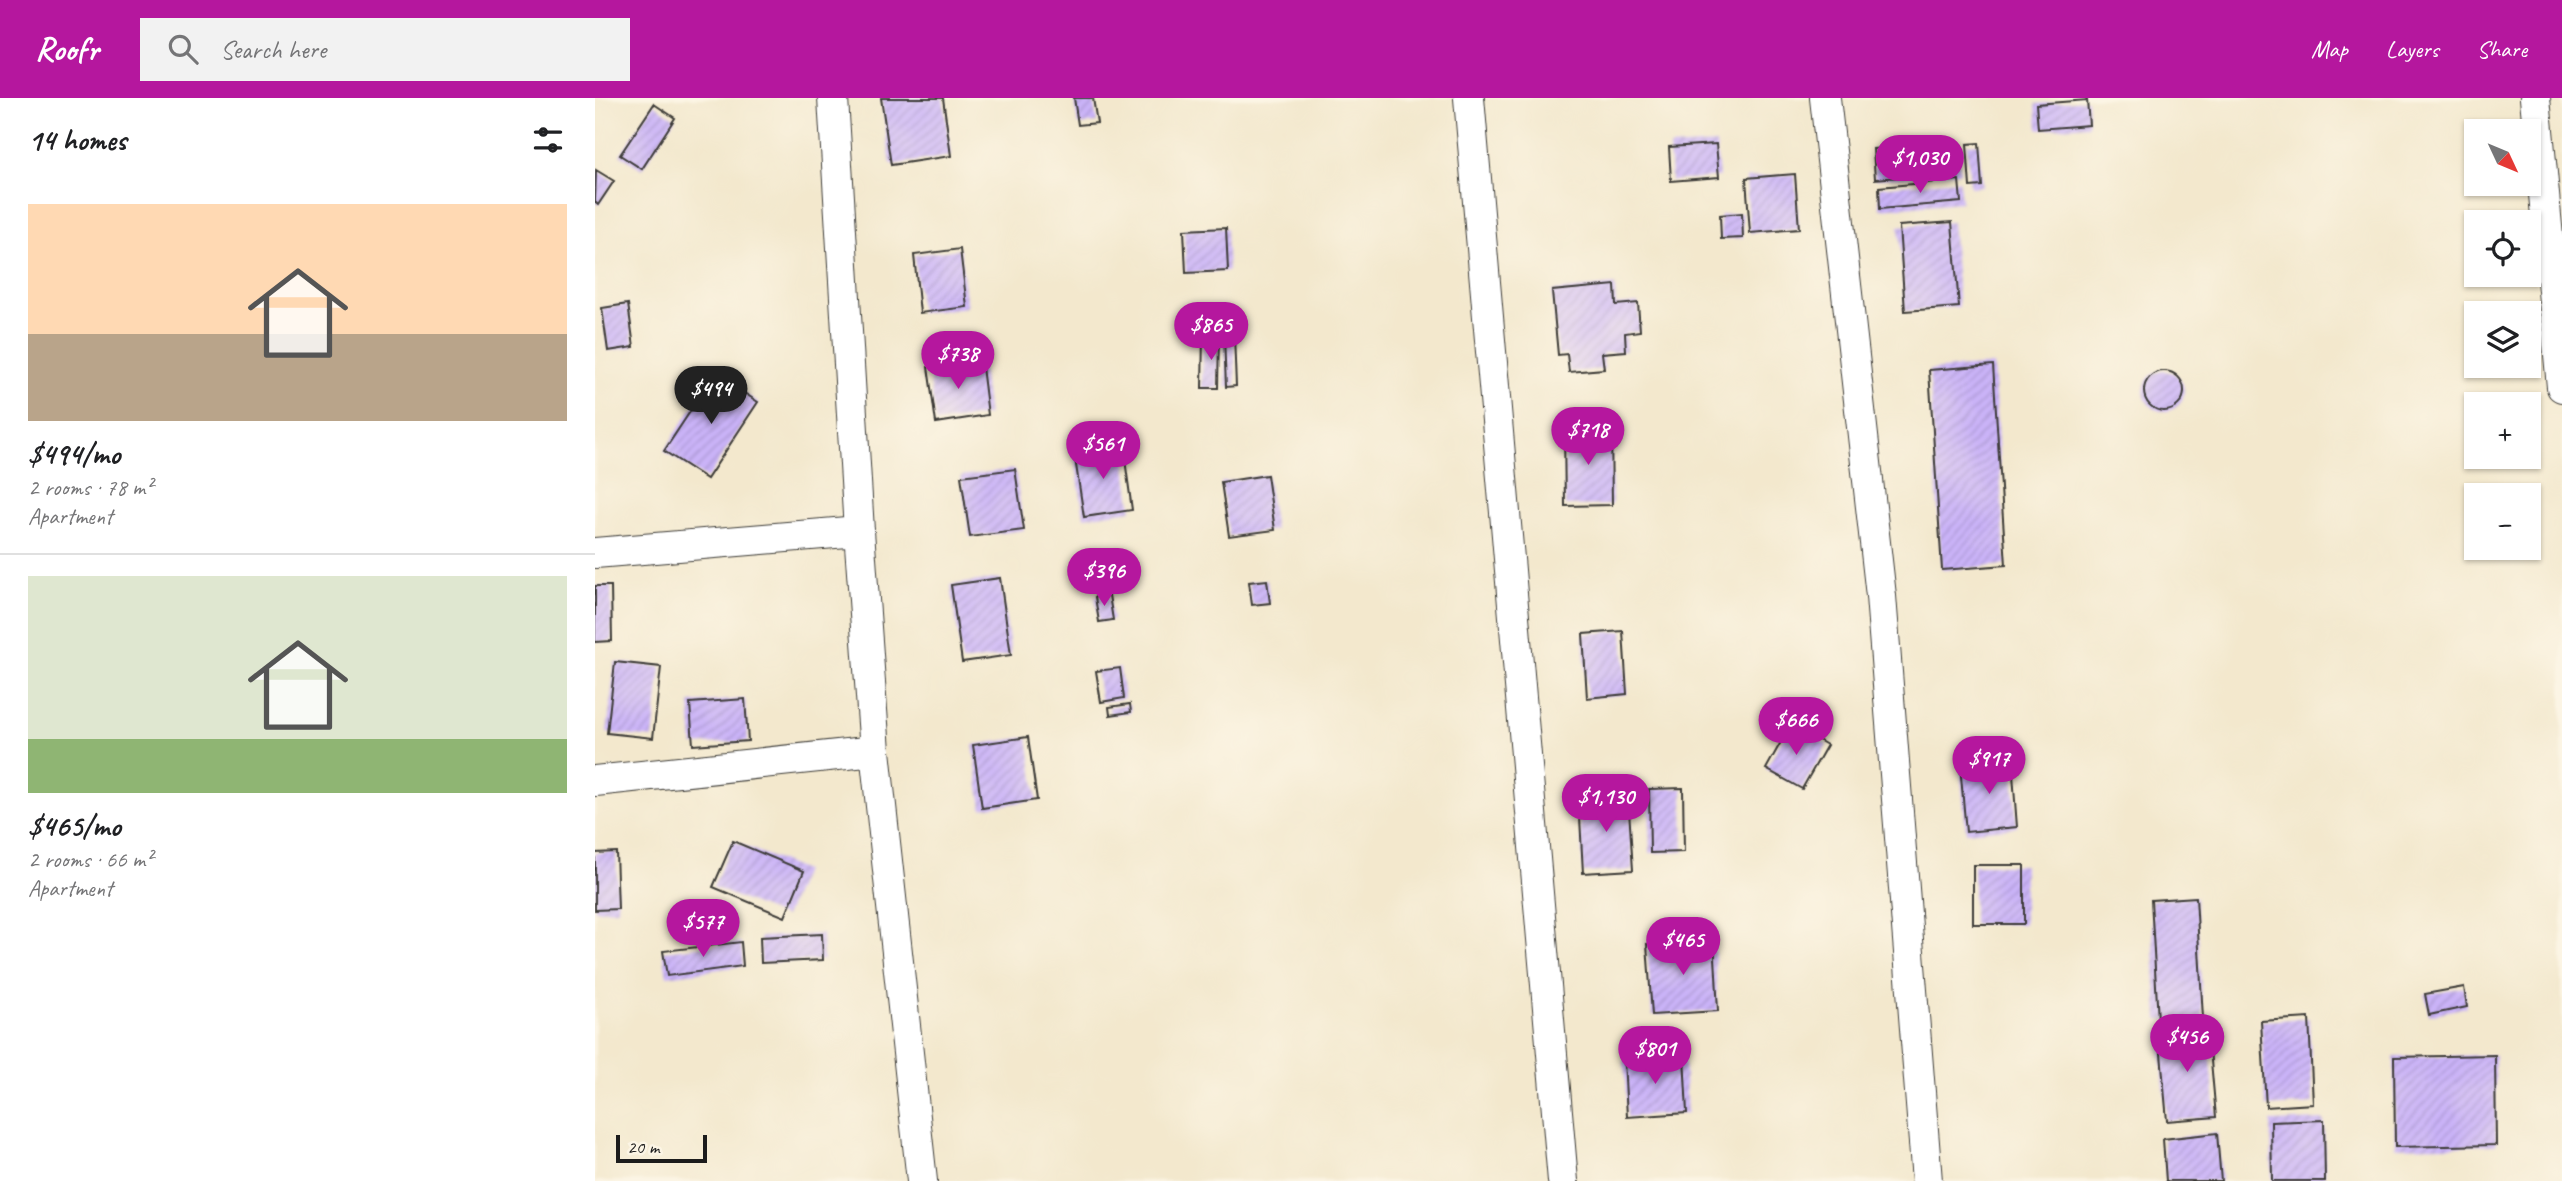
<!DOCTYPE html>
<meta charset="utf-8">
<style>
body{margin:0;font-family:Caveat,sans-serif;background:#f2f2f2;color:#202124;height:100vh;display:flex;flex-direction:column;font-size:26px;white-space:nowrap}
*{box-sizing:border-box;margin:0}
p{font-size:23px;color:#757577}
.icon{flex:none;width:38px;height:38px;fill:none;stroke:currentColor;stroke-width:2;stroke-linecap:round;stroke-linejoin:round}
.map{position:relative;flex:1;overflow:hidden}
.drawer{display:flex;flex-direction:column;background:#fff;width:595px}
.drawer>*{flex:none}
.needle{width:46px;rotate:134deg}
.fabs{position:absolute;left:1869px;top:21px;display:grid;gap:14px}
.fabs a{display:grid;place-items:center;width:77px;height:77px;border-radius:0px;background:#fff;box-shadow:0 2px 5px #0004;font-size:35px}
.scale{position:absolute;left:21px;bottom:18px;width:91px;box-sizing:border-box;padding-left:7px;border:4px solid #1c1c1c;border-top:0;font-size:19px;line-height:24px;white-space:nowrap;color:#1c1c1c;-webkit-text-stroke:5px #fcf5e5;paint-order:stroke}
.price{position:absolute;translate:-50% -60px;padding:0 16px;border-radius:24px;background:#b5179e;color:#fff;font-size:23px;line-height:46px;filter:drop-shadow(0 2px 4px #0008)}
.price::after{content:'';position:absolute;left:50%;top:42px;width:21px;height:16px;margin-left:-10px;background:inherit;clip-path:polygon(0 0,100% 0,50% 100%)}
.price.current{background:#222;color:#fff}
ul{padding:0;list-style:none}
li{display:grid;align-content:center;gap:14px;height:371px;padding:0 28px}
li+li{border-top:2px solid #e0e0e0}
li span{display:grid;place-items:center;height:217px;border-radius:0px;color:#555}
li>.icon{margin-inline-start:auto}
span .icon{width:126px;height:126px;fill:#fffc;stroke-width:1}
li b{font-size:30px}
h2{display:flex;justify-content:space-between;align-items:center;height:84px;padding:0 28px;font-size:30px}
header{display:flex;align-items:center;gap:42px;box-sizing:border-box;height:98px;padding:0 35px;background:#b5179e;color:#fff}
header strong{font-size:33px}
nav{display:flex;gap:38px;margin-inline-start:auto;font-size:24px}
.search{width:490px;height:63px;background:#f2f2f2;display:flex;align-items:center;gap:18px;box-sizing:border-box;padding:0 24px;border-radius:0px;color:#757577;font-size:26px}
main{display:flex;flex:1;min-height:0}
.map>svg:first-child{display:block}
</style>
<header>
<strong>Roofr</strong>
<div class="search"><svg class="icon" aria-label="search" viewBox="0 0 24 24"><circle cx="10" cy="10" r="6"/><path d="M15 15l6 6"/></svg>Search here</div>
<nav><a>Map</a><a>Layers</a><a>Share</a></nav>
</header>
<main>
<section class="drawer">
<h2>14 homes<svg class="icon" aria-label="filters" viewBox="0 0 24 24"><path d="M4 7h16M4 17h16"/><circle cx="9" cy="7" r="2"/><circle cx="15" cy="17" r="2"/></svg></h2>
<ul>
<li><span style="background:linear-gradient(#ffd9b3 60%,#b9a48a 0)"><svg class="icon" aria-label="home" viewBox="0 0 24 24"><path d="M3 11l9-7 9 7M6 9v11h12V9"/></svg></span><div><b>$494/mo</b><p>2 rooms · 78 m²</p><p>Apartment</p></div></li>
<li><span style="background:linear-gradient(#dfe7d0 75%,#8fb573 0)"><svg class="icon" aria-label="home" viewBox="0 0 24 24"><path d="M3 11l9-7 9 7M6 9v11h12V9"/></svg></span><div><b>$465/mo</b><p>2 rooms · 66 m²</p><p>Apartment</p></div></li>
</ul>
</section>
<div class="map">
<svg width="1967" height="1083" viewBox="0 0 1967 1083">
<defs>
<pattern id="building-hatch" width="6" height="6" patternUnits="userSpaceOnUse" patternTransform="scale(1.75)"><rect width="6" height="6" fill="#cab3f8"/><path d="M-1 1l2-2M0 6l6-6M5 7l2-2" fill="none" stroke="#ad99d4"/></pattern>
</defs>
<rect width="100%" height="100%" fill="#fcf5e5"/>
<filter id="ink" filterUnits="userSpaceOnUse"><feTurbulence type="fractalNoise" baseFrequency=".0143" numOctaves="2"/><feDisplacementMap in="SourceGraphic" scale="14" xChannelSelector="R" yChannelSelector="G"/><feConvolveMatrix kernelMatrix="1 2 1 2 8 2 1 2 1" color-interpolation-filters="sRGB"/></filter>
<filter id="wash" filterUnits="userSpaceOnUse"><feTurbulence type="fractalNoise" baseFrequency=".00686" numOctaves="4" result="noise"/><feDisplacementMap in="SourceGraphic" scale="28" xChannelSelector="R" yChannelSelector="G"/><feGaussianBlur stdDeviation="1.57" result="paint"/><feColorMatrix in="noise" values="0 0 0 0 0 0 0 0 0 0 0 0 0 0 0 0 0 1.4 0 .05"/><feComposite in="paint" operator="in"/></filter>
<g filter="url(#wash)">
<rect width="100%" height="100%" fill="#f3e8cd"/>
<g id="blocks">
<g fill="url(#building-hatch)">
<path d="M286,0H348L356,58L296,67Z"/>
<path d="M479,0H498L502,25L483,27Z"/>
<path d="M1492,2L1494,27L1443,31L1441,6Z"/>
<path d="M59,6L80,20L47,71L25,57Z"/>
<path d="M1363,44L1365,74L1280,81L1278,51Z"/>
<path d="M1384,45L1387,88L1375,89L1372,46Z"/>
<path d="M1121,46L1124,79L1076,83L1074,49Z"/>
<path d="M1,72L19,83L3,107L0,104Z"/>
<path d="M1200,76L1204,131L1155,135L1151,80Z"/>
<path d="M1364,82L1366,104L1285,111L1284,89Z"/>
<path d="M1147,115L1148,140L1126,141L1125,117Z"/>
<path d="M1357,124L1364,209L1310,213L1304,128Z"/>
<path d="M631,130L633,173L591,175L589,132Z"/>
<path d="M365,151L372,209L325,215L319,157Z"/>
<path d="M1020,187L1021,207L1043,205L1045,233L1030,235L1031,253L1007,255L1009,271L974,274L972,256L963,257L957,193Z"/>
<path d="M33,206L39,249L13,253L7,210Z"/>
<path d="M608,237H624L623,290H607Z"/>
<path d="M639,237L641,288L631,289L629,238Z"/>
<path d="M386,261L393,317L341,325L333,269Z"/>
<path d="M1398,267L1411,467L1347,472L1334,272Z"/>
<circle cx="1569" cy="293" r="20"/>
<path d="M120,276L163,304L112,381L69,353Z"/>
<path d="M1016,330L1017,407L970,408L969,331Z"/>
<path d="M528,347L537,412L489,419L479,354Z"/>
<path d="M420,371L429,432L375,439L366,378Z"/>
<path d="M672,377L680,432L634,438L626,384Z"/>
<path d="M405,480L416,557L367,564L356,487Z"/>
<path d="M672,482L675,505L657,507L654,484Z"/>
<path d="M0,488H16L17,543L0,544Z"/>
<path d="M514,497L518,522L504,524L500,499Z"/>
<path d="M1028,533L1032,596L992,600L988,536Z"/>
<path d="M20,564L66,569L58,640L12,635Z"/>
<path d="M525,570L529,600L506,604L501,573Z"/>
<path d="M150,601L153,643L98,647L95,605Z"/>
<path d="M535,606L536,614L515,617L514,609Z"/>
<path d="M1196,626L1232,647L1207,691L1171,671Z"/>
<path d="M433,639L442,702L387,710L378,647Z"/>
<path d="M1417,663L1422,729L1371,734L1365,667Z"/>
<path d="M1088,690L1089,754L1055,755L1054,691Z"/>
<path d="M1033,697L1038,772L988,775L984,701Z"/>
<path d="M138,743L209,773L190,819L118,789Z"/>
<path d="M21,754L23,811L0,812V755Z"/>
<rect x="1378" y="767" width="51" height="59"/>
<path d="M1601,799L1608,920L1563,922L1556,802Z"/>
<path d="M227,836L228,862L166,865L165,839Z"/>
<path d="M1119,841L1123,913L1057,917L1052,846Z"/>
<path d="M146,844L148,868L72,878L68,853Z"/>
<path d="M1869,889L1872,909L1834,917L1830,896Z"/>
<path d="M1714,920L1718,1006L1671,1009L1666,923Z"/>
<path d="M1613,929L1621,1019L1572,1023L1564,933Z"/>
<path d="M1900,957L1901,1047L1800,1049L1799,959Z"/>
<path d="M1089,958L1092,1015L1032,1019L1029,961Z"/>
<path d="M1729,1022L1730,1083H1677L1676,1024Z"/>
<path d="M1622,1035L1626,1083H1571L1568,1041Z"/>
</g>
</g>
</g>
<g filter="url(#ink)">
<use href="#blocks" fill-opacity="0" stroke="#3c3b37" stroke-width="2"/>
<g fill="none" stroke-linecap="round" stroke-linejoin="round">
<defs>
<g id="street">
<path d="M238,0L264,433L280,653L327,1083"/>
<path d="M874,0L968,1083"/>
<path d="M1230,0L1286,498L1332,1083"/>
<path d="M1940,0L1967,289"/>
<path d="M0,455L264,433"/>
<path d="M0,683L280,653"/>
</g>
</defs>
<use href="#street" stroke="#3c3b37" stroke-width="32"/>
<use href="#street" stroke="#fff" stroke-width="30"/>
</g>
</g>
</svg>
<div class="fabs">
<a><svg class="needle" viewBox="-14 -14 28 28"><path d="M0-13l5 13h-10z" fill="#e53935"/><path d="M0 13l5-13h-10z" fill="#757577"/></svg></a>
<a><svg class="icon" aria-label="locate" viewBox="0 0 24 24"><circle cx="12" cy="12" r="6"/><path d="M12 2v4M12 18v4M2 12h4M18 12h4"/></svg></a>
<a><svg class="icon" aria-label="layers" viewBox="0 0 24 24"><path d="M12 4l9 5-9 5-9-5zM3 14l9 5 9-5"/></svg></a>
<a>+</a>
<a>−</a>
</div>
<div class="scale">20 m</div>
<b class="price" style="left:1325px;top:97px">$1,030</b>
<b class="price" style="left:616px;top:264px">$865</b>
<b class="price" style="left:363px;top:293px">$738</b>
<b class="price current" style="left:116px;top:328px">$494</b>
<b class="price" style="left:993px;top:369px">$718</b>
<b class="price" style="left:508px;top:383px">$561</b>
<b class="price" style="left:509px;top:510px">$396</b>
<b class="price" style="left:1201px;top:659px">$666</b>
<b class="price" style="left:1394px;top:698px">$917</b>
<b class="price" style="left:1011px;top:736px">$1,130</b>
<b class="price" style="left:108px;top:861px">$577</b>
<b class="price" style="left:1088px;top:879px">$465</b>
<b class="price" style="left:1592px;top:976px">$456</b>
<b class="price" style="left:1060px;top:988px">$801</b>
</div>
</main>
